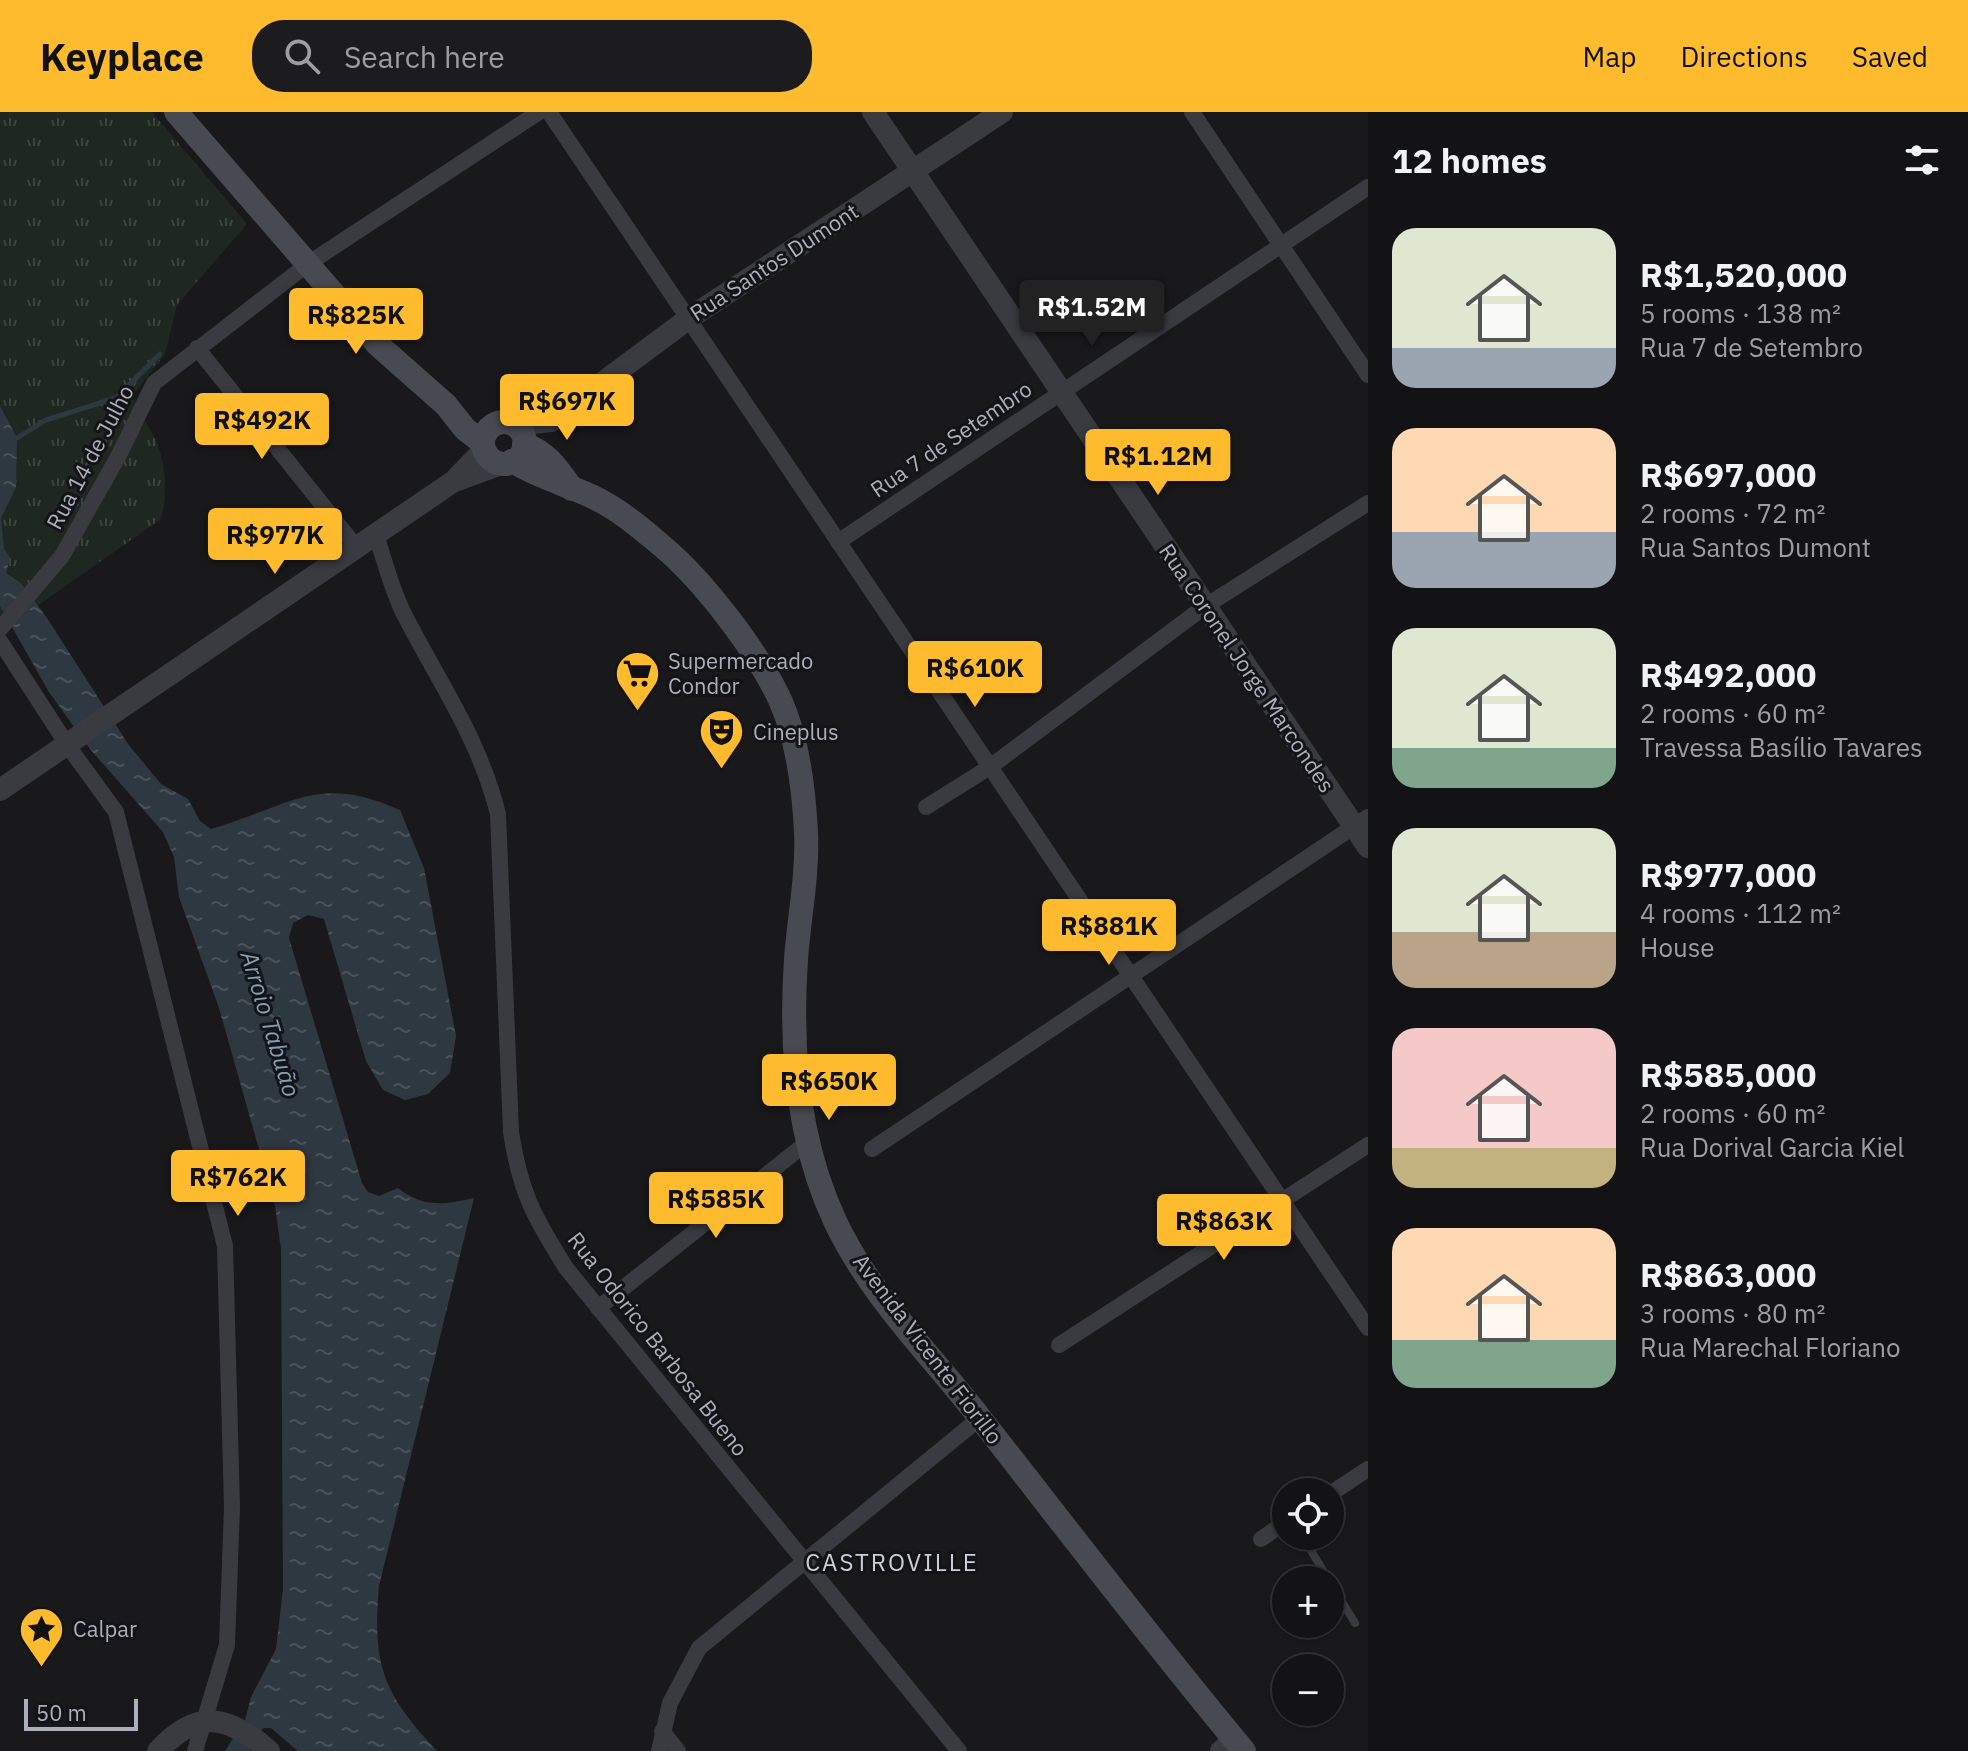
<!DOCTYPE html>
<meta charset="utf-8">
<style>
body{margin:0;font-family:"IBM Plex Sans",sans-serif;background:#1c1c1e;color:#f1f3f6;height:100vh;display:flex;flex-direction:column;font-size:30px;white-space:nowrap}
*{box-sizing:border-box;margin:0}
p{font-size:26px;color:#9d9ea0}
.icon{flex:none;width:44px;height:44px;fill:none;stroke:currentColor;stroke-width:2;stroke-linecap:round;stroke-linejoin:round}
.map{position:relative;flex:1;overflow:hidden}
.sheet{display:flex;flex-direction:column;background:#131315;width:600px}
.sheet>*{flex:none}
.tools{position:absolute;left:1272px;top:1366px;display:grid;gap:16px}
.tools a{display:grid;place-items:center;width:72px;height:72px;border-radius:50%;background:#131315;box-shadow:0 2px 6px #0004,0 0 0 2px #323234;font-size:40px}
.scale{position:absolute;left:24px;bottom:20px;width:114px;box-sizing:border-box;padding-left:8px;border:4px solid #abb0bc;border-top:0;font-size:22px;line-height:28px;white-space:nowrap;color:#abb0bc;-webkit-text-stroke:6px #141417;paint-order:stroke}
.price{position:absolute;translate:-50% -68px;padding:0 18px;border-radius:8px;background:#febb2e;color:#111;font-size:26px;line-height:52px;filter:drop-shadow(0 2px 4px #0008)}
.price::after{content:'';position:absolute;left:50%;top:48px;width:24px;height:18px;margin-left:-12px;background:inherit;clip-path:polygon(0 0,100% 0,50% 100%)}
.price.current{background:#222;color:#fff}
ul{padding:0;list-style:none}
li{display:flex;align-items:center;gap:24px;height:200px;padding:0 24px}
li span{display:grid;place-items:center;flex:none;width:224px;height:160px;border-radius:24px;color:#555}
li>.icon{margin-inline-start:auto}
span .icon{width:96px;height:96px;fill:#fffc;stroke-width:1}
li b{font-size:34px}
h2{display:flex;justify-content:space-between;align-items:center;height:96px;padding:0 24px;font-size:34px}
header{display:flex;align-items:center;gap:48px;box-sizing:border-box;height:112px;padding:0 40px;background:#febb2e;color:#111}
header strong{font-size:38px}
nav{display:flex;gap:44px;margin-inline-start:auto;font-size:28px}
.search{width:560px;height:72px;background:#1c1c1e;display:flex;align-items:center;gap:20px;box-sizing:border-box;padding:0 28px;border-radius:32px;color:#9d9ea0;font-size:30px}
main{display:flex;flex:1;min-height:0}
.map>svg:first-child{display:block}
</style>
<header>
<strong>Keyplace</strong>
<div class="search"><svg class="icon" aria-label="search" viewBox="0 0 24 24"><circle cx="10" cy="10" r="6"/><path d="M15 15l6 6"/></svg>Search here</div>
<nav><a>Map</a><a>Directions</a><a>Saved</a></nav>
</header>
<main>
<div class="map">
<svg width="1368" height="1639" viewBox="0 0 1368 1639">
<defs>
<pattern id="park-tufts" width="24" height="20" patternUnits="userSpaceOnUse" patternTransform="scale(2)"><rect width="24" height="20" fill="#1e2720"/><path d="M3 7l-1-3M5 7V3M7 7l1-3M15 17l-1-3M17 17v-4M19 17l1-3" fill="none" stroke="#3c443e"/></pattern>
<pattern id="water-ripples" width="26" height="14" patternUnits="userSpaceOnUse" patternTransform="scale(2)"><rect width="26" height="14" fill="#2e3841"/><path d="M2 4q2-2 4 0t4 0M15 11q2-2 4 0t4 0" fill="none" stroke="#4a525a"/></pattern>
</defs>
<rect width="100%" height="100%" fill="#19191c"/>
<path fill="url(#park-tufts)" d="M0,0H152L247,112L177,193L165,242L133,283C137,300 148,311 155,327C166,350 168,383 161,407L7,515L0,526Z"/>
<path fill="url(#water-ripples)" d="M0,294L17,326L16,375L1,406L4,437L10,446L6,461L21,471L47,506L128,632L161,672L188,687L200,709L211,717C289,695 316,660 400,698L424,756L456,924L450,961L428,982L405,988L383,978L366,949L324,807L308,803L293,811L289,826L362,1071L368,1080L379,1084L398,1076C424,1096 443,1093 474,1086L379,1474C372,1554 383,1581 437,1639H298L271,1616H263L249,1639H225L245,1608L251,1585L276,1537L283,1477L281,1137L275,1094L219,896L179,785L174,745L163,720L90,637L49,580L0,494Z"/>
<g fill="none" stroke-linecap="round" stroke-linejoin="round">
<path stroke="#2e3841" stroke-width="5" d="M17,326L46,308L116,286L160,242"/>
<g stroke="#3a3b41" stroke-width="8">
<path d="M1302,1424L1329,1468"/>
<path d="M1330,1470L1355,1511"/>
</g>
<g stroke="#3a3b41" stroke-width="16">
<path d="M549,0L1368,1216"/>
<path d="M1192,0L1368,263"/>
<path d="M197,236L357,436"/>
<path d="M376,423C385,450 392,479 405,504C440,572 479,626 498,702L511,1020C520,1080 534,1105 566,1156L959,1639"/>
<path d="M838,430L1368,75"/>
<path d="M0,517L62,444L119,343L154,271L309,151L539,0"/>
<path d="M0,529L68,634L116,700L225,1134L232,1395L227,1533L195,1639"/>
<path d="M926,695L990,655L1204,495L1368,391"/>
<path d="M872,1037L1368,705"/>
<path d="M598,1196L809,1029"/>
<path d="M1059,1233L1368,1033"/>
<path d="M1330,1382L1368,1357"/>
<path d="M1261,1427L1286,1410"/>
<path d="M662,1619L678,1639"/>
<path d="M659,1639L670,1591L699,1536L980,1306"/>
</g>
<g stroke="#3a3b41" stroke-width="22">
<path d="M873,0L1368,735"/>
<path d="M551,309L688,207L1002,0"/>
<path d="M514,313L551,309"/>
<path d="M455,369L504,351"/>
<path d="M0,678L454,369L484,338"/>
<path d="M158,1639C198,1596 228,1603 269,1639"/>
<path d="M1221,1639L1235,1628"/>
</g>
<g stroke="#484a51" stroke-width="24">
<path d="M176,0L377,232L446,293L465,317L483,331"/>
<circle cx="504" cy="331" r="21"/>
<path d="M524,332C548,341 558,357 572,377"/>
<path d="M512,349C538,365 565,372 591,384C617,396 641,416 662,434C703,468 759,541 781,590C798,629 804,679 806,721C808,762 799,806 796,847C790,935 797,1028 835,1109C869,1182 931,1243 980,1306C1067,1417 1153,1530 1244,1639"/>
</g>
</g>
<defs>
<symbol id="supermarket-pin" viewBox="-11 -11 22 30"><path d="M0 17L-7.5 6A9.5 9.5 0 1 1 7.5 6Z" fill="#febb2e" stroke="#141417"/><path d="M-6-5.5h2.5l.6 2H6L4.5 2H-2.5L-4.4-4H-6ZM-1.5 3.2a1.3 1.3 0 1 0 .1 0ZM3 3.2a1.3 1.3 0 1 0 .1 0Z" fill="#111"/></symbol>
<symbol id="theatre-pin" viewBox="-11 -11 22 30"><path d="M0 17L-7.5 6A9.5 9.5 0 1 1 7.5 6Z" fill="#febb2e" stroke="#141417"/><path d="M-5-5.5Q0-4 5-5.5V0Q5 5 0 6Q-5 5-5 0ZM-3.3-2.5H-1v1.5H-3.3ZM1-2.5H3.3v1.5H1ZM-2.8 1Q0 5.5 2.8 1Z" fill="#111"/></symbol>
<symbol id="sight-pin" viewBox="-11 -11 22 30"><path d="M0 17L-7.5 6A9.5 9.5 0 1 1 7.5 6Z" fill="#febb2e" stroke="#141417"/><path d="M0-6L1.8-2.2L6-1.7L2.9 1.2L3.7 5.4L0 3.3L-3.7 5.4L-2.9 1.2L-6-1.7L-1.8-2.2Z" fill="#111"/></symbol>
</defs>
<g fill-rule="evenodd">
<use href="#supermarket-pin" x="612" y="536" width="51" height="69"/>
<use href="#theatre-pin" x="696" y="594" width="51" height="69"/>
<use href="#sight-pin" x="16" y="1492" width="51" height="69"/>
</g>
<g text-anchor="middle" stroke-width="6" stroke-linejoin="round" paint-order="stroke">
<g font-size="22" fill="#abb0bc" stroke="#141417">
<text transform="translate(774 150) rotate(-33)" y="8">Rua Santos Dumont</text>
<text transform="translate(951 327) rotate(-34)" y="8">Rua 7 de Setembro</text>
<text transform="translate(90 345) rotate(-62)" y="8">Rua 14 de Julho</text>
<text transform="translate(1247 556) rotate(56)" y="8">Rua Coronel Jorge Marcondes</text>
<text transform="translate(658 1232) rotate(52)" y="8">Rua Odorico Barbosa Bueno</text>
<text transform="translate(928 1237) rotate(53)" y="8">Avenida Vicente Fiorillo</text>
</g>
<g font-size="22" fill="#abb0bc" stroke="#141417" text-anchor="start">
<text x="668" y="557">Supermercado<tspan x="668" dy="25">Condor</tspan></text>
<text x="753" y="628">Cineplus</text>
<text x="73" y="1525">Calpar</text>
</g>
<g font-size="24" font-style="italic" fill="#809eb9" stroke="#141417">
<text transform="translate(270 912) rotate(73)" y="8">Arroio Tabuão</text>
</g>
<g font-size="24" letter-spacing="2" fill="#cccfd8" stroke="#141417">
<text x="892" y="1459">CASTROVILLE</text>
</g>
</g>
</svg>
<div class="tools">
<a><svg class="icon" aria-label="locate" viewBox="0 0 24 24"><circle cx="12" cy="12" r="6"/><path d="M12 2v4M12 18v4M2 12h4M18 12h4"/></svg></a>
<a>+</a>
<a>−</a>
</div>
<div class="scale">50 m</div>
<b class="price current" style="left:1092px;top:236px">R$1.52M</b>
<b class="price" style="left:356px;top:244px">R$825K</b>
<b class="price" style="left:567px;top:330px">R$697K</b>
<b class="price" style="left:262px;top:349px">R$492K</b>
<b class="price" style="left:1158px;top:385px">R$1.12M</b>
<b class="price" style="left:275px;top:464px">R$977K</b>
<b class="price" style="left:975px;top:597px">R$610K</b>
<b class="price" style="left:1109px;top:855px">R$881K</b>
<b class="price" style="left:829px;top:1010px">R$650K</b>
<b class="price" style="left:238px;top:1106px">R$762K</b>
<b class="price" style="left:716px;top:1128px">R$585K</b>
<b class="price" style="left:1224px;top:1150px">R$863K</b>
</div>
<section class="sheet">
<h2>12 homes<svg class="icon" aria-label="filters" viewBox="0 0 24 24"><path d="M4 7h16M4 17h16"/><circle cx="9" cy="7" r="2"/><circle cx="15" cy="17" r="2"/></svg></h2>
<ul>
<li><span style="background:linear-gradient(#dfe7d0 75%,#9aa5b1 0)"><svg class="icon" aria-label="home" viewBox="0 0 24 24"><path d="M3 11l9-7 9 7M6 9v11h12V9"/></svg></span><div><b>R$1,520,000</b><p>5 rooms · 138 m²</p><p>Rua 7 de Setembro</p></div></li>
<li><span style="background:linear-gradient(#ffd9b3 65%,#9aa5b1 0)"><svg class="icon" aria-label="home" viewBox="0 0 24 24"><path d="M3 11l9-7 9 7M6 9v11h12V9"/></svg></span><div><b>R$697,000</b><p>2 rooms · 72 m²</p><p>Rua Santos Dumont</p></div></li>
<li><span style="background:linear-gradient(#dfe7d0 75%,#7fa58c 0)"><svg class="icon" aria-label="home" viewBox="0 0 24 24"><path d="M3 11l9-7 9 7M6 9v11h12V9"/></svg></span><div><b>R$492,000</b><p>2 rooms · 60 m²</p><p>Travessa Basílio Tavares</p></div></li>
<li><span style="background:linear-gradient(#dfe7d0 65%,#b9a48a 0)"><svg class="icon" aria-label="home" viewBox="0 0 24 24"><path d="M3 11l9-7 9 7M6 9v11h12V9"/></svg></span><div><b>R$977,000</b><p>4 rooms · 112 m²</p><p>House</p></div></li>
<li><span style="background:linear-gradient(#f6c9c9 75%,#c2b280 0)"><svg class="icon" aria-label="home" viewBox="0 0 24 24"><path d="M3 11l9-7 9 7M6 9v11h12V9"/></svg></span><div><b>R$585,000</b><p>2 rooms · 60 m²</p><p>Rua Dorival Garcia Kiel</p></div></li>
<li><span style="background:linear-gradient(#ffd9b3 70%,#7fa58c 0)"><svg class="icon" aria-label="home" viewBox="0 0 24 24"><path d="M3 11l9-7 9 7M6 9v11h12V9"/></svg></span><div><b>R$863,000</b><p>3 rooms · 80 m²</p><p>Rua Marechal Floriano</p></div></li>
</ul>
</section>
</main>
